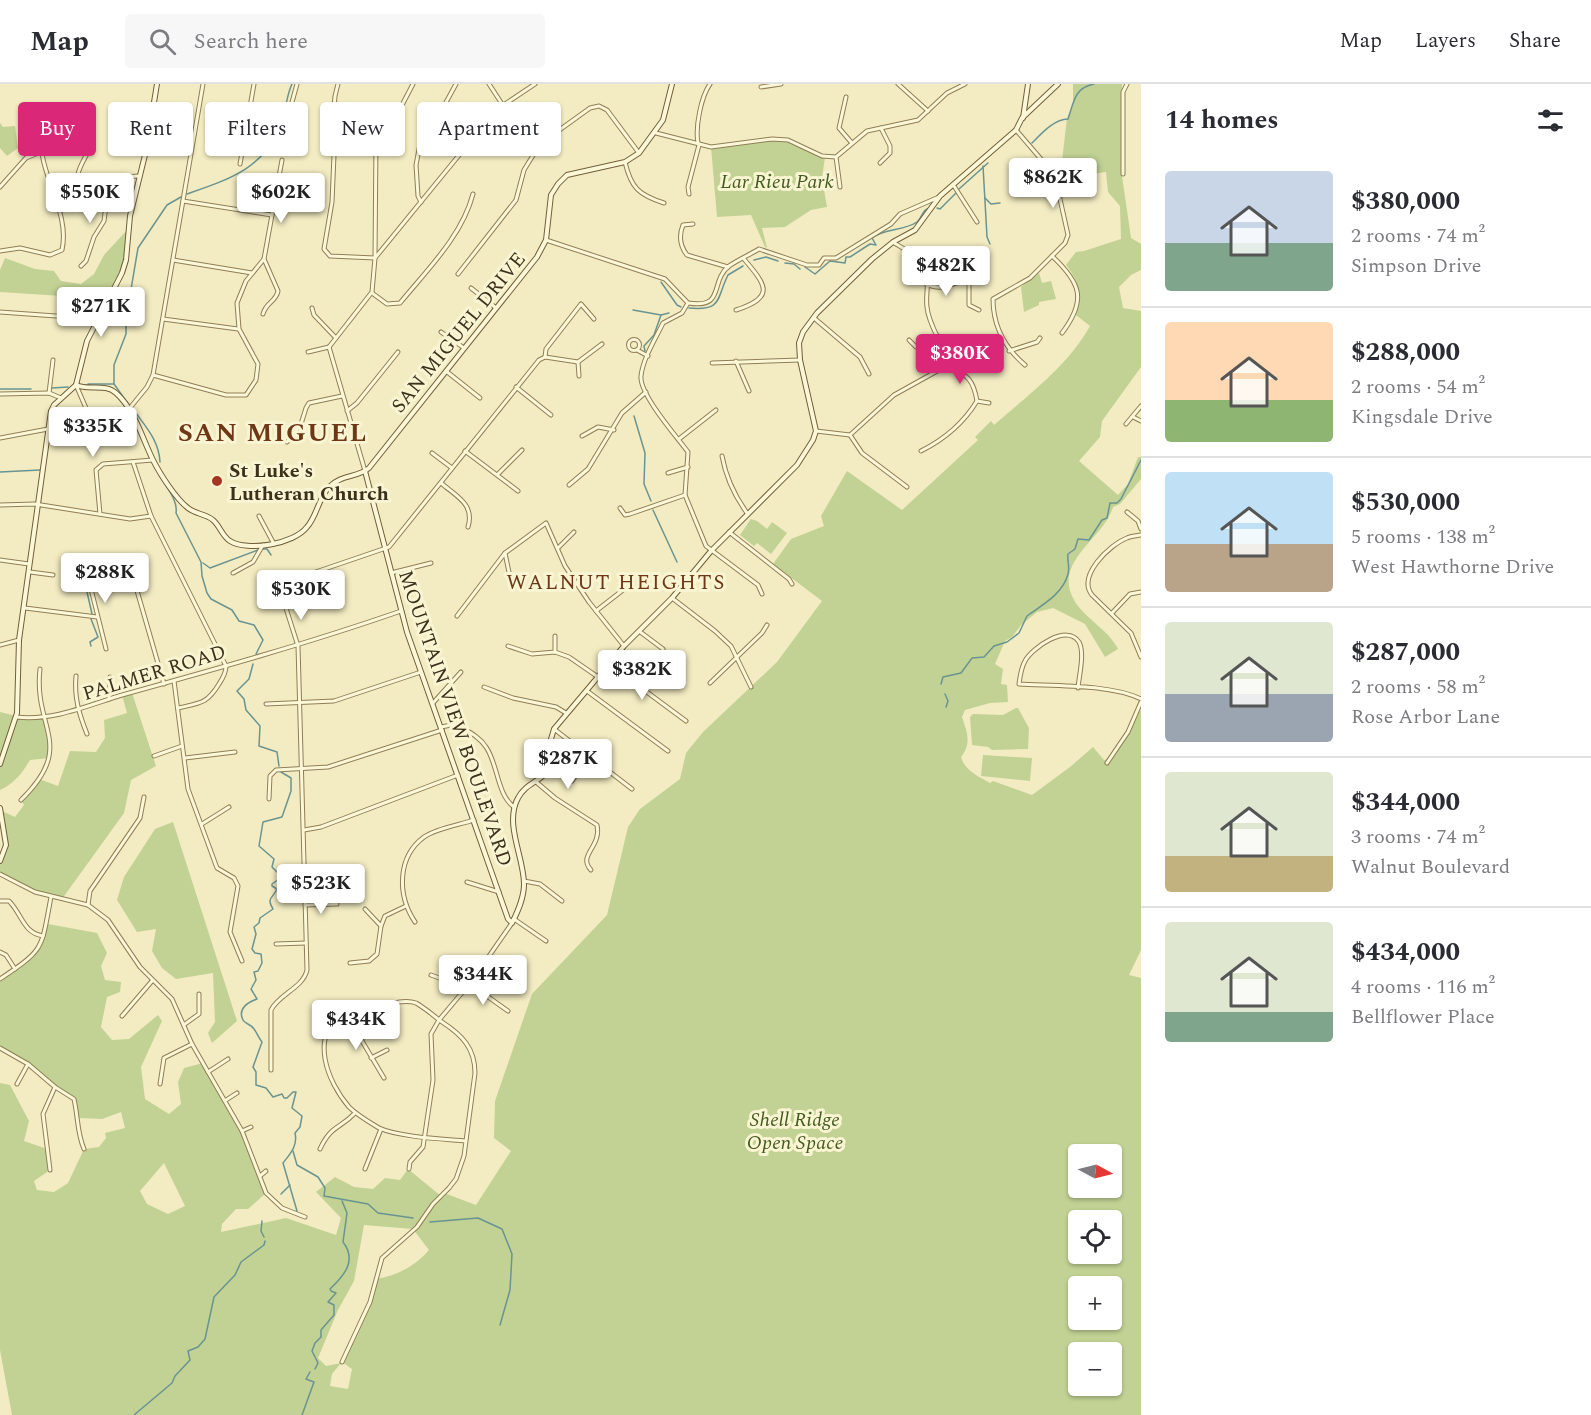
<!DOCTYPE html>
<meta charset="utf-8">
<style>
body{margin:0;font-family:Spectral,serif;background:#f7f7f7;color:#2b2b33;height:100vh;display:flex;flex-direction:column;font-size:22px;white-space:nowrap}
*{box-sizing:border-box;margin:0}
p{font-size:20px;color:#7c7c81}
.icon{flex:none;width:33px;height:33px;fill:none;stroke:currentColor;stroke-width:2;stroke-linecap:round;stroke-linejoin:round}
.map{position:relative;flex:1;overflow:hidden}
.sheet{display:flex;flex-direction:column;background:#fff;width:450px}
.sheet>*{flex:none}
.hud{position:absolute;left:18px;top:18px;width:570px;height:54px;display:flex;gap:12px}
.needle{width:39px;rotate:97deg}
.controls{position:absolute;left:1068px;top:1060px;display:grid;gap:12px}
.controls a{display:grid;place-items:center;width:54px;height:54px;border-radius:6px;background:#fff;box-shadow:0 2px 4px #0004;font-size:30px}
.price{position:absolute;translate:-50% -51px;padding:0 14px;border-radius:6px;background:#fff;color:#222;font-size:20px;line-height:39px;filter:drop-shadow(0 2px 3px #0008)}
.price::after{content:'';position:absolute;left:50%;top:36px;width:18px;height:14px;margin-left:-9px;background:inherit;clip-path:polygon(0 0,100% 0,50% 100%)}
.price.active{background:#db2777;color:#fff}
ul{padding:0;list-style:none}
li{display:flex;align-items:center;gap:18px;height:150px;padding:0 24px}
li+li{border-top:2px solid #e1e1e2}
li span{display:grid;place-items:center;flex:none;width:168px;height:120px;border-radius:6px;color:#555}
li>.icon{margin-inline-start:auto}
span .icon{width:72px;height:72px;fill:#fffc;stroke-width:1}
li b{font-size:26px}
h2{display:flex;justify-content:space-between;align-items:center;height:72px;padding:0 24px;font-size:26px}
.pill{padding:0 21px;border-radius:6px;background:#fff;box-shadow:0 2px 4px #0004;font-size:21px;line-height:54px}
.pill.active{background:#db2777;color:#fff}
header{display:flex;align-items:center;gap:36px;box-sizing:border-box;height:84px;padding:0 30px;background:#fff;border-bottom:2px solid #e1e1e2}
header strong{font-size:28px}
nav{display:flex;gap:33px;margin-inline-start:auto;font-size:21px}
.search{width:420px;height:54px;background:#f7f7f7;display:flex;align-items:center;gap:15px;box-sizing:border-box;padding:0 21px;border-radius:6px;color:#7c7c81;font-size:22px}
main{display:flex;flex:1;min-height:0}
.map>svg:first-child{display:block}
</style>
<header>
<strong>Map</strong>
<div class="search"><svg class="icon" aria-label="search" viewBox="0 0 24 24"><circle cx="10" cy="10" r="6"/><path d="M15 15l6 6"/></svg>Search here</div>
<nav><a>Map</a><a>Layers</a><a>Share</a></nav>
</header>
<main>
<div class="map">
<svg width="1141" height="1331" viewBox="0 0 1141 1331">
<rect width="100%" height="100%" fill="#f3ecc2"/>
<g fill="#c1d294" fill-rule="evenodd">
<path d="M1073,0H1122L1121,85L1131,154L1141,160V186L1131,191L1119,203L1123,224L1141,227V283L1102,337L1100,353L1079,377L1118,411L1128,400L1138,373H1141V395L1120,420L1113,423C1104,455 1052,477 1074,516C1085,535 1108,545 1118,565L1105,573L1085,540L1053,524L1037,528L1021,541L1012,553L1005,557L995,580L1003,585L1001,600L1007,601L1008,618L990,619L965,626L962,633C967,648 972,659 961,673C965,687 978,692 990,699L993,697L1032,711L1070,683L1093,663L1104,676L1110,675L1139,627H1141V866L1129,891L1141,894V1331H12L0,1266V999L10,1001L29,1037L24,1057L47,1065L50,1086L34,1097L37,1106L54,1108L68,1099L84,1065L99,1063L106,1054L105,1049L125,1044L121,1028L102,1035L79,1034L74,1015L55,1003L28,980L0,964V898C28,876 40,879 48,840L97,849L107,869L101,882L105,896L121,898L120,908L107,913L101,943L112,956L129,955L158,931L162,937L141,983L145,1015L169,1030L181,1020L178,998L184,984L203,979L242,1047L266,1109L248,1125H236L222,1140L221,1148L286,1134L336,1151L341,1134L316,1108L335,1093L354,1103L373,1105L385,1094L400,1096L408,1085L441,1112L444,1109L476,1121L511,1067L494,1054L495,1017L532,910L607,831L628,743L640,725L680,695L686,669L703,648L777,578L822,517L773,480L791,455L824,442L821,432L847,387L902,426L978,356L975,353L991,337L994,341C1028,311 1068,282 1090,242L1076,231C1082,212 1079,197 1066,181L1076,168L1084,167L1121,155L1120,122L1108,108L1106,88L1092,90L1088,87L1065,93L1066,78L1062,77L1067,34L1073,22ZM1078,1071H1112V1104H1078ZM164,1079L185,1122L168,1130L147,1120L140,1107ZM1078,1137H1112V1170H1078ZM364,1141L413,1145L429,1166C414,1183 398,1191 376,1195L370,1218L342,1278L352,1285L348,1305L330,1302L332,1290L341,1279L326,1282L318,1274L338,1226L354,1197ZM1078,1203H1112V1236H1078ZM1078,1269H1112V1302H1078Z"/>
<path d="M0,39L3,43L15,42L18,64L7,72L0,64Z"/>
<path d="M772,55L788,56L825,73L822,94L827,123L811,126L785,143L762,144L767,164L765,163L751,131L717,133L711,63Z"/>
<path d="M129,144L126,176L108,215L0,208V186L5,174L35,185L54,187L61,197L81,200L94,190L104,171Z"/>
<path d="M1039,189L1042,199L1051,197L1056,215L1039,218V221L1024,228L1021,203Z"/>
<path d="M751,435L757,437L767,445L772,438L787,449L771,470L757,459L754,462L740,451Z"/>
<path d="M132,609L156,682L131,696L124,729L62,815L35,808L0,790V777L6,761L0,726L15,733L24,721L21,716L39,695L58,702L70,667L96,668L105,654L104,636L127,629L122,611Z"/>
<path d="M1016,624H1018L1029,644L1028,665L992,666L988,663L972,661L970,633L973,630L1003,631Z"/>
<path d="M0,628L16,632L45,634L50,665L49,674L30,676C22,689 15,699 0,706Z"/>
<path d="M983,671L1032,674L1030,697L981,692Z"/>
<path d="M173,738L237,937L212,959L208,949L215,938L213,889L176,895L162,884L152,867L156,845L137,848L117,816L124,793L155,745Z"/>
</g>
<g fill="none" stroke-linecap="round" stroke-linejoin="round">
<g stroke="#6a9491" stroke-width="1.5">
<path d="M1032,59C1041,50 1054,35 1068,35C1074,18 1074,4 1094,0"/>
<path d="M983,82L987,153L990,160"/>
<path d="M959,105L988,79"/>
<path d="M187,110C227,96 264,85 281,41C286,28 286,12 292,0"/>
<path d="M985,114L991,120L1000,119"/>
<path d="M937,124L940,125L956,109"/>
<path d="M754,176L766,173L778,177"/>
<path d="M785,179L794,180L800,185"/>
<path d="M805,183L815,190L830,177L845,179L846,173H850L870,160L876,161L872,154C884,144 904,147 917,138C923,133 921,127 929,124"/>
<path d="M661,198L677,221L681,223"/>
<path d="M689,224C723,227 716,215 728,191L743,182"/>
<path d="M633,226L661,231"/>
<path d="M645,267L644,262L654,251L661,231L669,229"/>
<path d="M88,300H114"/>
<path d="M52,304L68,303"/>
<path d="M0,305H31"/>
<path d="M129,321L114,300V281L126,250V235L138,164L167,121L181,113"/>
<path d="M133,325C145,342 159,356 160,378"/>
<path d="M634,332L645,369L644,400L651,417"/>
<path d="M0,388L40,386"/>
<path d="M159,391C166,402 178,416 176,429L201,478L202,492L207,509L211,515L232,526L239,537L254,541L263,556L256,570"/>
<path d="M653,426L677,478"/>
<path d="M263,465H267L271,471"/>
<path d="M82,476V483"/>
<path d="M203,479L210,484L258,466"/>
<path d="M83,487L85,506"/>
<path d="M87,508L92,530"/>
<path d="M91,535L98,553L90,558L91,562"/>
<path d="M253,580L249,595L237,607L244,615L246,626L260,642L259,662L277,668L279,682"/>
<path d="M941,600L943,593L961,589L972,574L984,573L994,562L1007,558L1019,549L1027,532C1042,521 1063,510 1068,490C1070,483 1067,477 1068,470L1075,465L1078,455L1089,456L1102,436L1107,434L1110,419H1117L1121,415L1141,376"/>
<path d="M945,610L948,617L946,623"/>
<path d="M281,688L291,694V707L282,733L263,738L259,762L274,775L272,783L282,793L272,800V802L277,805C273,814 266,814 273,825L260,834L259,839L254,843L256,850L252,865L255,869L261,870L262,879L258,887L254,888L256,896L251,905L257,915C249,918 237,924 243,936C245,940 251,940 254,945C257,949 258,953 262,958L253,983L256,988V1001L266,1004L273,1013L282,1010L284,1014H287L293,1008H296L292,1024L302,1032L300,1043L295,1049C298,1062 290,1070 283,1079L297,1127"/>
<path d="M293,1067L297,1081L318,1093L325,1104L324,1112L368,1120L378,1129L413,1134"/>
<path d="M281,1110L290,1101"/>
<path d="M262,1137L261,1147L264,1153"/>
<path d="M430,1138L478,1134L502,1145L512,1170L510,1206L500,1241"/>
<path d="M315,1285L318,1279L312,1267L315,1259L321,1253V1246L334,1231V1221L328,1218L336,1209L331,1207L330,1205C345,1191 357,1176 343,1158L347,1129L342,1117"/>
<path d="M134,1331L172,1299L175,1292L190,1276L188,1267L198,1263L205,1255L214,1213L235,1191L241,1178L264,1161L265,1157"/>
<path d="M302,1331L314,1298L306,1295L310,1288"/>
</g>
<defs>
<g id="street">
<path d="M297,0L289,29L290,33L300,34"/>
<path d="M489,0L502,20"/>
<path d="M898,0L928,27"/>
<path d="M761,3L781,0"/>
<path d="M846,13L839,44L851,58"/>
<path d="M1016,46L1046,81L1056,97L1068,151L1065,159L1030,194L993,215C993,243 1005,264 1025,281"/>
<path d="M332,47L335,12L338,0"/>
<path d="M656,49L711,63L772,55L788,56L822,72L836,73L867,47L918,36L947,9L965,0"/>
<path d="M698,59C695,43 701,13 710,0"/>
<path d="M334,71L332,118L324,165L330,172L375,174L376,56L380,42L401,23L413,0"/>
<path d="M836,73L840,103"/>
<path d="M625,78C631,104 639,111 664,119"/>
<path d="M880,79L890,69V62L881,44"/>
<path d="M240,80L254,0"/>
<path d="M1123,90V8L1127,0"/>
<path d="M954,102L977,138"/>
<path d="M0,103L26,74L43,67"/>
<path d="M689,110L688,103L699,61"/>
<path d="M183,117L272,131"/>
<path d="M421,118L418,112L416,81L420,60L433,42L456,0"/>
<path d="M693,140L683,141C679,151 680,162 687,171L728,183"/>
<path d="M546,156L665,195L688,219C726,225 709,198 729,182C738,176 749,171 759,165L807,181H819L824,174H836L891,140L900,130L939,113"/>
<path d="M0,167L20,164L50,171L62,166C72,121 27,80 46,36C61,32 80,35 91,48C97,70 66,85 83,107H96L108,94L139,92"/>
<path d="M1052,172C1081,199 1087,216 1062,249"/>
<path d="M173,176L252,189"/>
<path d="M81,182L86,177L94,153L104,137L108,106L104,98"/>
<path d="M458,190L516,116L524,86L540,60L590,24L599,22L607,26L639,69"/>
<path d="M927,201C932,202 938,204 943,203C953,201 958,196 969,199V221L979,226"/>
<path d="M471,204L496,224"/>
<path d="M372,209L387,220L400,219C427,186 462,152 473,110"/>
<path d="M688,219L682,229L663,239C656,254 643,274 641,292C639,310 677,353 688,368L685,411L706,462L758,501L762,510"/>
<path d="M312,224L314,231L336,254"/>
<path d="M736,226C776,213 766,201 744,175"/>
<path d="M0,228L98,235"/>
<path d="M263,230C266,218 276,218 278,207L264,175"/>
<path d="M814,234L860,273L869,290"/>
<path d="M163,235L238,245"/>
<path d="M441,248L464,264"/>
<circle cx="634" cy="261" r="5.5"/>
<path d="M909,256L916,263L938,252"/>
<path d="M329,263L372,208L375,174L496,26L535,0"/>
<path d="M329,263L365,387"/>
<path d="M637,266L648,272"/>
<path d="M1009,267L1037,258L1040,254"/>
<path d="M308,268L329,263"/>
<path d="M545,273L546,265L581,220L594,235"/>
<path d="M736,277L749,307"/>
<path d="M578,278L579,292"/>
<path d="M712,279L800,276"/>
<path d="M446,287L480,314"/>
<path d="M153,291L226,311H246L256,296L258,280L239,245L237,219L246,197L264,175L282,76"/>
<path d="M76,301L89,331"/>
<path d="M516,303L551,331"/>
<path d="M49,309L53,276"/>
<path d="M0,310L49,309L61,314"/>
<path d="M977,317L989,319"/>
<path d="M129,325L147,303L153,291L203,0"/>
<path d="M347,327L357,319L398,268"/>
<path d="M1133,333L1141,337"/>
<path d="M1126,340L1141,322"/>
<path d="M816,347L850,351L894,311L948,281C945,261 929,244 927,223C925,210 931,194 924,181C918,171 903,165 893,158"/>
<path d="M48,351L83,345"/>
<path d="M850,351L862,369L907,403"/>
<path d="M582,352L598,343L614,346"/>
<path d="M0,354L48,345"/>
<path d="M679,355L716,326"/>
<path d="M287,358L301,340L306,324L309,319L342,312"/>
<path d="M465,367L518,407"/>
<path d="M921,367C945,355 963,340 977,317C973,294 967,292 948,281"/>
<path d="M432,369L452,384"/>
<path d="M722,372C726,394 734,411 747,429"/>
<path d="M133,378L151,432L226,582C226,589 223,594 219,600C207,620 200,619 178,624"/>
<path d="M668,389L688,383"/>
<path d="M498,390L522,366"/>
<path d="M441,399C456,412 475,420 468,443"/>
<path d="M569,401L588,385L622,329L646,308"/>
<path d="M0,421L35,420L130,435L151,432"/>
<path d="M620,424L625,431L630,430L685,411"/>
<path d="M1127,428L1138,437L1141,445"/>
<path d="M100,430L96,386L103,380L153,376"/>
<path d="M259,432L274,460"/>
<path d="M729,448L789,495L792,500"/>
<path d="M1141,451C1137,452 1131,452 1127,454C1109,461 1077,492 1092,511L1131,549L1141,573"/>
<path d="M558,464L574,448"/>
<path d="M505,469L510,493"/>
<path d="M0,476L29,480"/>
<path d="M89,477L88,493L106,565"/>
<path d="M129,479L164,600"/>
<path d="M30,488L53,491"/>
<path d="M233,489L253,478L263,461"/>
<path d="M391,489L431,479"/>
<path d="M307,491L389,463L539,276L545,273L578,278L602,260"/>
<path d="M672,514L715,547L731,562L751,603"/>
<path d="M25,524L97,533"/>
<path d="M596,527L623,506"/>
<path d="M1112,529L1130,510L1141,508"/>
<path d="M457,532L505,469L546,439L565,482L589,518L624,562"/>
<path d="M639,547L663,565"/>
<path d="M0,561L19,556"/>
<path d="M508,562L532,570L555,568L569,573L598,593"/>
<path d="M555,568V552"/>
<path d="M609,580L686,637"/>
<path d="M76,592C74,613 79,630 87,650"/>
<path d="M174,597L188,705L217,784L234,794L238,802L230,848L242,877"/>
<path d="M710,599L762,549L767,541"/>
<path d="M484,603L513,614L556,623L566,629"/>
<path d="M1078,604C1079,592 1085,569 1079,558C1067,539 1032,564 1025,577C1021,584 1020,592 1019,600C1054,602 1110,600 1141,615"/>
<path d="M587,607L668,667"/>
<path d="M109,615L110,593"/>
<path d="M433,619L461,588"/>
<path d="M266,620L334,617L421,588"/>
<path d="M16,633C54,637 86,622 122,611C216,585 309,559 401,527"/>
<path d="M441,643L456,640C467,647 479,652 486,663C498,680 497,711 514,723"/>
<path d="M554,645L632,705"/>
<path d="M154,672L182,662"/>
<path d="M185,674L235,668"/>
<path d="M1107,679L1128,648L1141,618"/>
<path d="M550,681L572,697L580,685"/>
<path d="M535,697L555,714L597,741C602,763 577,771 591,786"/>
<path d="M269,715L270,692L276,686L328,683L442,646"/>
<path d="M21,716C77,661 33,645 40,585"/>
<path d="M202,740L229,723"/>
<path d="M304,746L321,743L458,691"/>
<path d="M0,790L35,808L88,821L108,836L140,883L172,915L192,960L242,1047L266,1109L282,1124L305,1133"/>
<path d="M524,797L540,800L562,817"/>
<path d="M467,798L499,808"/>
<path d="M0,817H9C22,830 23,849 43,852"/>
<path d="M88,821L90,807L140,734L144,713"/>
<path d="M305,821L337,820"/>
<path d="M365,825L381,842L385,832L406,822"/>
<path d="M514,835L546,857"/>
<path d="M415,838C397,811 397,773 424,753C437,744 459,741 474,736"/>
<path d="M276,860L306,859"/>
<path d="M0,868L6,871L15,885"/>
<path d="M350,879L369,877L377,870L381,842"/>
<path d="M431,891L466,904"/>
<path d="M0,895C45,865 41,866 51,813"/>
<path d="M470,900L508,927"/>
<path d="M354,928L362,957L384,994"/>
<path d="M122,932L152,897"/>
<path d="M185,940L199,930V910"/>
<path d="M0,964L28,980L55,1003L74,1015C78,1032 77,1049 84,1065"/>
<path d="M371,974L387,966"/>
<path d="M271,986V926C279,910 303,904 307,886L298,562L284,518"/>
<path d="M208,988L228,975"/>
<path d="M17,1000L28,980"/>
<path d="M160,1000L164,974L192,960"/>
<path d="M226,1016L237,1009"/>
<path d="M242,1047L251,1043"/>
<path d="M320,1065C331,1041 340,1045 355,1029"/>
<path d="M365,1085L381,1045"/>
<path d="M409,1085L410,1078L423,1063L433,996L431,950L439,936L471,898L512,839"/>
<path d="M50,1086L43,1030L55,1003"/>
<path d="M260,1092L266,1087"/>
<path d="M342,1278L370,1218L382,1174L417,1143L433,1120L449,1104L456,1095L464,1072L475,989C475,964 462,951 442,938C434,932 425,924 416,919C405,915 391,920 380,922C369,924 354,925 344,931C308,950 328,999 349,1023C357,1031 369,1038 379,1044C399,1053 443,1055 465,1057"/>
</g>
<g id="secondary">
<path d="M1023,34L1028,0"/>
<path d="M76,301C89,307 105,299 116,309C135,326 142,354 153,376C160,390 176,415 188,424C195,430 206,430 213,436C220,442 222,452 230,457C248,468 294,460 307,443C317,432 318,415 329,403C342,390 357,394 369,384L537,173L546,156L551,111L558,100L567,91L625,78L639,69L663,36L672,0"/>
<path d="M365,387L407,548L508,835L512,839C518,827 524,814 524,800C524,773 504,740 518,714C525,700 539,698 548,687L551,655L554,645L624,562L672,514L711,467L797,381L813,356L816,347L800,276L799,259L803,248L817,229L872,175L893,158L915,146L940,112L1016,46L1022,34L1058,0"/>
<path d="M0,680L17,629L19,556L51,327L54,321L76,301L87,257L122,189L126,176L130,132L146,67L157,0"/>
<path d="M0,724L6,761L0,777"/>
</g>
</defs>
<use href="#street" stroke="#8f7e57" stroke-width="5"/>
<use href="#secondary" stroke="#715e3a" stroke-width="6"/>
<use href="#street" stroke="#fcf7d6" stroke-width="3"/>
<use href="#secondary" stroke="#fcf7d6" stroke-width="4"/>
</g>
<circle fill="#a53520" stroke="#f9f4d2" stroke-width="2" cx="217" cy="397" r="6"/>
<g text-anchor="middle" stroke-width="6" stroke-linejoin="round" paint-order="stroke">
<g font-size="20" font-style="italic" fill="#435c21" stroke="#f9f4d2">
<text x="777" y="104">Lar Rieu Park</text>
<text x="795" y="1042">Shell Ridge<tspan x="795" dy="23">Open Space</tspan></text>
</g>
<g font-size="20" fill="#3d311c" stroke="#f9f4d2">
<text transform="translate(458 248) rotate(-51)" y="7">SAN MIGUEL DRIVE</text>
<text transform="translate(154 588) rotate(-17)" y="7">PALMER ROAD</text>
<text transform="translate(456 634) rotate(71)" y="7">MOUNTAIN VIEW BOULEVARD</text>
</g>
<g font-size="20" font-weight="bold" fill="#3d311c" stroke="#f9f4d2" text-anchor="start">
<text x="229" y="393">St Luke's<tspan x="229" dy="23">Lutheran Church</tspan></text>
</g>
<g font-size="21" letter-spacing="1.5" fill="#6e3817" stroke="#f9f4d2">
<text x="616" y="505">WALNUT HEIGHTS</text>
</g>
<g font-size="26" font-weight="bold" letter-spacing="1.5" fill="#6e3817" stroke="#f9f4d2">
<text x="273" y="357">SAN MIGUEL</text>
</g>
</g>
</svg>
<div class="controls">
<a><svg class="needle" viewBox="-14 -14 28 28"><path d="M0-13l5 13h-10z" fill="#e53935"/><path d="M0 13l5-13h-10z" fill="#7c7c81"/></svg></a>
<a><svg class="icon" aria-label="locate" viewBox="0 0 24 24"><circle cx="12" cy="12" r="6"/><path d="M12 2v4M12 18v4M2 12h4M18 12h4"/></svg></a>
<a>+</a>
<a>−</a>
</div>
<b class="price" style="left:1053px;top:125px">$862K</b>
<b class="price" style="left:90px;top:140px">$550K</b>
<b class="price" style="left:281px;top:140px">$602K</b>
<b class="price" style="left:946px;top:213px">$482K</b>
<b class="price" style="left:101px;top:254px">$271K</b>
<b class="price active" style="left:960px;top:301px">$380K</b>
<b class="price" style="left:93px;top:374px">$335K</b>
<b class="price" style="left:105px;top:520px">$288K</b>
<b class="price" style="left:301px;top:537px">$530K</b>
<b class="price" style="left:642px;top:617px">$382K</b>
<b class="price" style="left:568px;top:706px">$287K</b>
<b class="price" style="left:321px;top:831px">$523K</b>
<b class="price" style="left:483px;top:922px">$344K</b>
<b class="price" style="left:356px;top:967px">$434K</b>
<div class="hud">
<a class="pill active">Buy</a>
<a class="pill">Rent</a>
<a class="pill">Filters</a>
<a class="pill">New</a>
<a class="pill">Apartment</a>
</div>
</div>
<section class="sheet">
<h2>14 homes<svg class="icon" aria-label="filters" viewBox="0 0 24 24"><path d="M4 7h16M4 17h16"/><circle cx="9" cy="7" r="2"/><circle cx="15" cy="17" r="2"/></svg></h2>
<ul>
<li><span style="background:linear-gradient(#c9d6e8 60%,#7fa58c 0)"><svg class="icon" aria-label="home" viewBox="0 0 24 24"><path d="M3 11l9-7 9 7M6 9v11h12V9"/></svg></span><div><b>$380,000</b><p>2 rooms · 74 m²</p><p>Simpson Drive</p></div></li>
<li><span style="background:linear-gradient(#ffd9b3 65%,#8fb573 0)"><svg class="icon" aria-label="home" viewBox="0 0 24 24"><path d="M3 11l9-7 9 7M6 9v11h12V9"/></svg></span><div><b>$288,000</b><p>2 rooms · 54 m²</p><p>Kingsdale Drive</p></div></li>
<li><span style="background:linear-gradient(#bfe0f5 60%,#b9a48a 0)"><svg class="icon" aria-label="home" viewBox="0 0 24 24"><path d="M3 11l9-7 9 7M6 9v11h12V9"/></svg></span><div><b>$530,000</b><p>5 rooms · 138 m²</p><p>West Hawthorne Drive</p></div></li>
<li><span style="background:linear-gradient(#dfe7d0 60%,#9aa5b1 0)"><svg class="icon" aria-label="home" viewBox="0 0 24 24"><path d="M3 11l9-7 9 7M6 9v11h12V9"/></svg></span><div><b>$287,000</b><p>2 rooms · 58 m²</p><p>Rose Arbor Lane</p></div></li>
<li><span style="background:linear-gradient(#dfe7d0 70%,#c2b280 0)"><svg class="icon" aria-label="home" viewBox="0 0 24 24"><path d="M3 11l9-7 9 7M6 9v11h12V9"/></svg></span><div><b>$344,000</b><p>3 rooms · 74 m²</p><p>Walnut Boulevard</p></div></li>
<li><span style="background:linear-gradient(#dfe7d0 75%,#7fa58c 0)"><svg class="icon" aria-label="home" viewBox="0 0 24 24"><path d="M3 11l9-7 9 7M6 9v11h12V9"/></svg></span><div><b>$434,000</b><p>4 rooms · 116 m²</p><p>Bellflower Place</p></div></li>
</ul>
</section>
</main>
